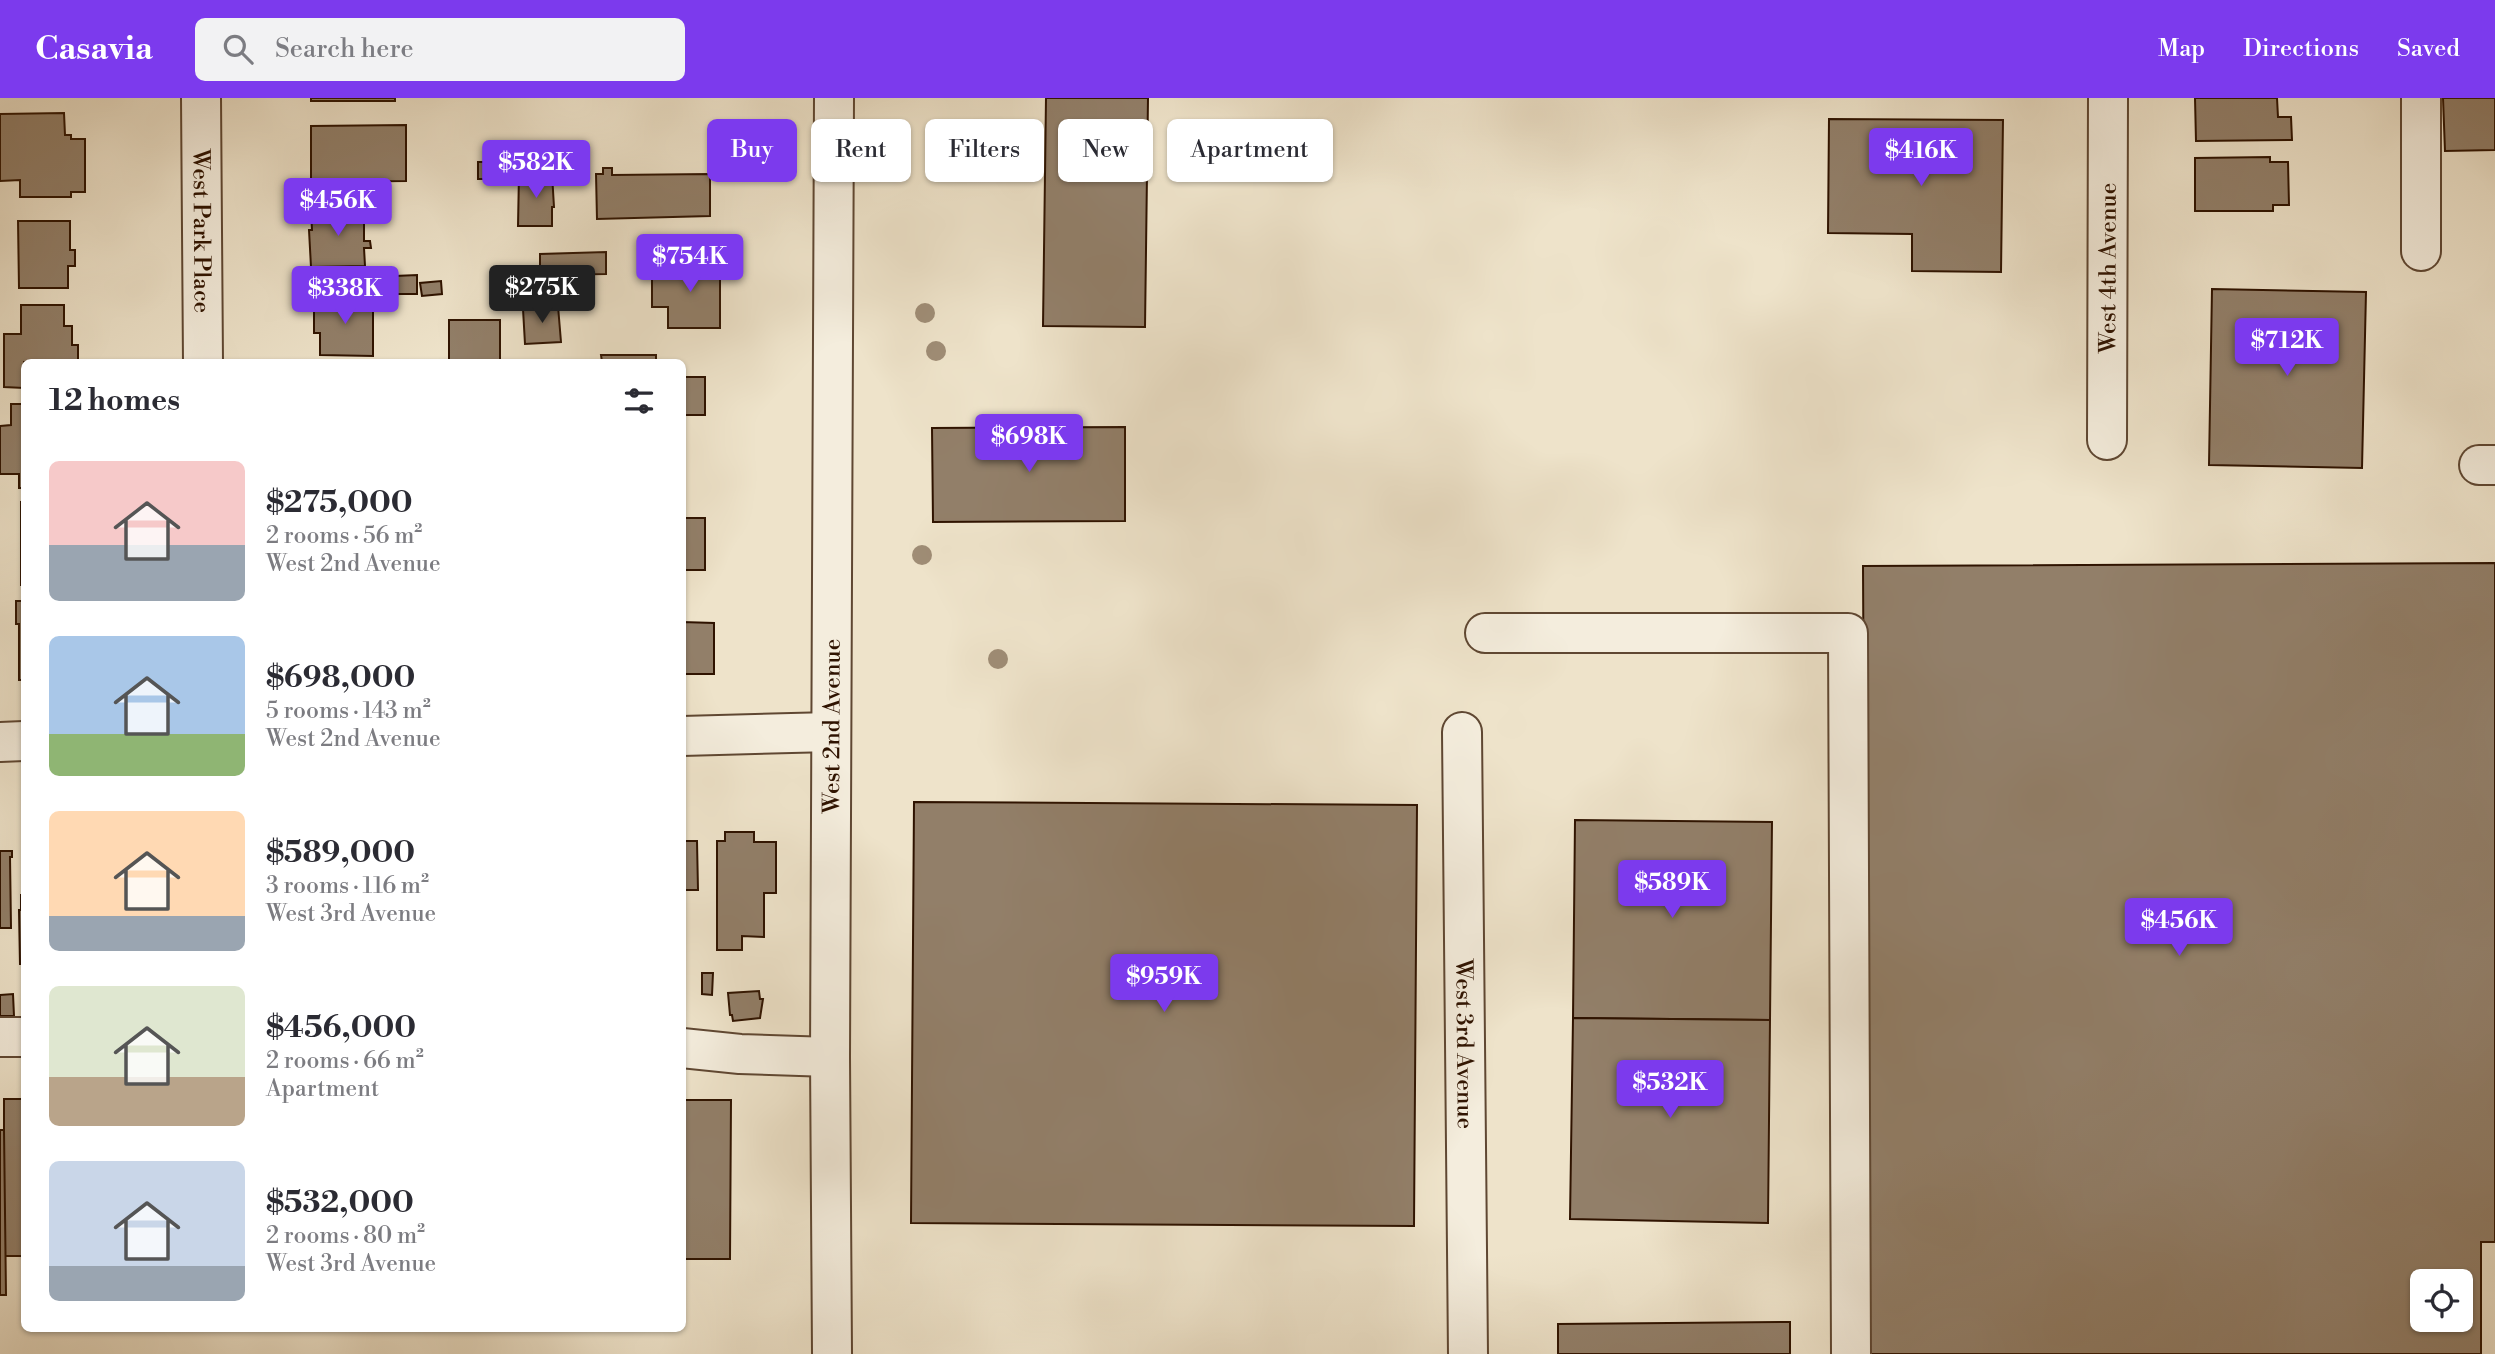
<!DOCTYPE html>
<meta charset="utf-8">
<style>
body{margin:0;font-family:"Libre Bodoni",serif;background:#f2f2f3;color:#2b2b33;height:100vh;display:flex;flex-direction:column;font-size:26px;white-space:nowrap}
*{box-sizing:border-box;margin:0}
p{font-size:23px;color:#7c7c81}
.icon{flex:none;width:38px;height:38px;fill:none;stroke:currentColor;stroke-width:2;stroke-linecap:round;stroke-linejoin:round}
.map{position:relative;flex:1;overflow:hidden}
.side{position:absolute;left:21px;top:261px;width:665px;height:973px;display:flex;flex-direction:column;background:#fff;border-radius:10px;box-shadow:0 2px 5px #0004}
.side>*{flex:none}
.top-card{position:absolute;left:707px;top:21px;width:665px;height:63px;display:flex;gap:14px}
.controls{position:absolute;left:2410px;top:1171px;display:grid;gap:14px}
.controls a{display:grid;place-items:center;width:63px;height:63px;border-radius:10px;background:#fff;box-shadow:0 2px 5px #0004;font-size:35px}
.price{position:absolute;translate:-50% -60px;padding:0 16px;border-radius:7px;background:#7c3aed;color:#fff;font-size:23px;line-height:46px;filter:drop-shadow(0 2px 4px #0008)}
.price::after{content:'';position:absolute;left:50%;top:42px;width:21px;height:16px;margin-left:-10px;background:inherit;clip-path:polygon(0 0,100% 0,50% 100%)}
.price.on{background:#222;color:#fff}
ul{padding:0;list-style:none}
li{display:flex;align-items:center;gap:21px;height:175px;padding:0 28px}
li span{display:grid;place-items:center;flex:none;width:196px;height:140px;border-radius:10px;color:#555}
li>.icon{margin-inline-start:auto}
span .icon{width:84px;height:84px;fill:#fffc;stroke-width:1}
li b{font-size:30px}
h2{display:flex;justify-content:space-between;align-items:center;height:84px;padding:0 28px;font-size:30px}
.pill{padding:0 24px;border-radius:10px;background:#fff;box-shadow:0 2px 5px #0004;font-size:24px;line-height:63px}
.pill.on{background:#7c3aed;color:#fff}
header{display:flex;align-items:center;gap:42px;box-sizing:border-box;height:98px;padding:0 35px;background:#7c3aed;color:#fff}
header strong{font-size:33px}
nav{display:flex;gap:38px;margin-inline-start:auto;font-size:24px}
.search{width:490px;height:63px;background:#f2f2f3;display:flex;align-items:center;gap:18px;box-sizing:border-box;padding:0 24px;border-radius:10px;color:#7c7c81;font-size:26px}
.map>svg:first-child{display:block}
</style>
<header>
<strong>Casavia</strong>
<div class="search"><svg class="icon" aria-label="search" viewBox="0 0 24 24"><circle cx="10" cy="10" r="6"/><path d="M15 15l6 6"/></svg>Search here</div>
<nav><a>Map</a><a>Directions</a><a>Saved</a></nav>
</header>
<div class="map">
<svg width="2495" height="1256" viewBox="0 0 2495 1256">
<rect width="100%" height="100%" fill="#eee3ca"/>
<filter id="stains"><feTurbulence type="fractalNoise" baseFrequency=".00286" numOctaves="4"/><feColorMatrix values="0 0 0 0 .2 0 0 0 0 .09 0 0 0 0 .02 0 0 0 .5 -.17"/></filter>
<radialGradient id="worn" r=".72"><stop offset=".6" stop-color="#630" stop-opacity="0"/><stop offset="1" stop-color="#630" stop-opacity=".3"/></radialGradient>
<g fill="#927f69" stroke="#2f1300" stroke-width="2" fill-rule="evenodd">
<rect x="311" y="0" width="84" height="3"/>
<path d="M1046,0H1148L1145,229L1043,228Z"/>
<path d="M2195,0H2277L2278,19H2291L2292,42L2196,43Z"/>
<path d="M2443,0H2495V52L2445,53Z"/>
<path d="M64,15L65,37H71V41H85V94H71V99H20V82L0,83V16Z"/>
<path d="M1829,21L2003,22L2001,174L1912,173V136L1828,135Z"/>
<path d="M406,27V83L311,84V28Z"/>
<path d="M2270,59V64H2288L2289,107H2273V113H2195V60Z"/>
<rect x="478" y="64" width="21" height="17"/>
<path d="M603,70H612V77L710,76V118L597,121L596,76H603Z"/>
<path d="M519,76H552L554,109H552V128H518Z"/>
<path d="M364,111V143H370L371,150H364L365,168L311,169L309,132H312L311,112Z"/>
<path d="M18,123H70V152H75V168H68V190H19Z"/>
<path d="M606,154V176L540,177V156Z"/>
<path d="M669,163H720V230H668V209H652V178H668Z"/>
<path d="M364,177L393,178V197H364Z"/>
<path d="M417,177V196H396L395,178Z"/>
<path d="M441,183L442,196L422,198L420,185Z"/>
<path d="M2212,191L2366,194L2362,370L2209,367Z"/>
<path d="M314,200H373V258L320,257V235H314Z"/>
<path d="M21,207H64V228H72V247H78V264H24V290L4,289V236H21Z"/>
<path d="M558,208L561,244L525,246L523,211Z"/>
<rect x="449" y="222" width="51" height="42"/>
<path d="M601,257H656V264H602Z"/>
<rect x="682" y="279" width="23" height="38"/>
<path d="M11,306H24V390H19V376H0V328L11,327Z"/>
<path d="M1125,329V423L933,424L932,330Z"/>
<rect x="21" y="404" width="3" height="83"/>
<rect x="682" y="420" width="23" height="52"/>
<path d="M2495,465V1144H2481V1256H1867L1863,468ZM2422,1183H2460V1222H2422Z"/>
<path d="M16,503H24V582H19V526H16Z"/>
<path d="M682,524L714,525V576H682Z"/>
<path d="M914,704L1417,707L1414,1128L911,1125Z"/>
<path d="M1575,722L1772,724L1770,922L1573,920Z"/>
<path d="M725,734H754V744H776V795H764V839L742,838V852H717V743H725Z"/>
<path d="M682,743H697L698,792H682Z"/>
<path d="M0,753H12V759H10L11,830H0Z"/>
<path d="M21,797H24V866H20L19,812H21Z"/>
<path d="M702,875H713L712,897L702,896Z"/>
<path d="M759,893L760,901H763L760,920L733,923L732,917H730L728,895Z"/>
<path d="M13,896L14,918H0V897Z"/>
<path d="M1573,920L1770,922L1768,1125L1570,1121Z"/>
<rect x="4" y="1001" width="20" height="157"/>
<path d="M682,1002H731L730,1161H682Z"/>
<path d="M0,1032H4L6,1197H0Z"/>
<path d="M1790,1224V1256H1558V1226Z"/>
</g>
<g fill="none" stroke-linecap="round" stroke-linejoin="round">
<defs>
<g id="minor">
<path id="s1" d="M201,0L203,264"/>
<path d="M2421,0V153"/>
<path id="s2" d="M2107,342L2108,0"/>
<path d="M2479,367H2495"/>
<path d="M1485,535H1848L1851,1256"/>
<path id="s3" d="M1462,634L1468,1256"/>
<path d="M682,638L831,634"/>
<path d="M0,644L24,643"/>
<path d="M0,939H24"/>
<path d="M682,950L740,956L830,959"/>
<path id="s4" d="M832,1256L830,959L834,0"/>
</g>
</defs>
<use href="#minor" stroke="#5f4732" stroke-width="42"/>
<use href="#minor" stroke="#f4eddd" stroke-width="38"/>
</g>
<g fill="#9f8d76">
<circle cx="935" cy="50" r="10"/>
<circle cx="925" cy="215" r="10"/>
<circle cx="936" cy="253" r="10"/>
<circle cx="922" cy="457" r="10"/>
<circle cx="998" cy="561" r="10"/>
</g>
<g text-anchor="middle" stroke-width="5" stroke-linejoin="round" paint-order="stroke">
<g font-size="23" fill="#2f1300" stroke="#f4eddd">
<text dy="8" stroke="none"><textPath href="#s1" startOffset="133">West Park Place</textPath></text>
<text dy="8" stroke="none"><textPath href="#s2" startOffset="172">West 4th Avenue</textPath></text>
<text dy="8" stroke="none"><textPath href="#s4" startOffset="628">West 2nd Avenue</textPath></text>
<text dy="8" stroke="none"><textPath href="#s3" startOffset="312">West 3rd Avenue</textPath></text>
</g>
</g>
<rect width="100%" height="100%" filter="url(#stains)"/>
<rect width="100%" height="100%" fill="url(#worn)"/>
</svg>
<div class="controls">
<a><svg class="icon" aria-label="locate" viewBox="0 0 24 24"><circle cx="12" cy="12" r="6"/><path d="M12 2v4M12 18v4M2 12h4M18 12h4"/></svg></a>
</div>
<b class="price" style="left:1921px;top:90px">$416K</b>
<b class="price" style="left:536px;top:102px">$582K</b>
<b class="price" style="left:338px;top:140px">$456K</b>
<b class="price" style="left:690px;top:196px">$754K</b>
<b class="price on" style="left:542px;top:227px">$275K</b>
<b class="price" style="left:345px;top:228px">$338K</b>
<b class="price" style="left:2287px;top:280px">$712K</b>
<b class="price" style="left:1029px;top:376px">$698K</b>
<b class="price" style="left:1672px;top:822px">$589K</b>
<b class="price" style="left:2179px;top:860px">$456K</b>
<b class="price" style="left:1164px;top:916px">$959K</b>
<b class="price" style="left:1670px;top:1022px">$532K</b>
<div class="top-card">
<a class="pill on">Buy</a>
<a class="pill">Rent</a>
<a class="pill">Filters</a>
<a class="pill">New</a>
<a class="pill">Apartment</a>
</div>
<section class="side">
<h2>12 homes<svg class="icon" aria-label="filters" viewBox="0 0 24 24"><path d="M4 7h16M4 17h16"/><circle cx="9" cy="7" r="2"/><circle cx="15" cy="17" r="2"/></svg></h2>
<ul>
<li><span style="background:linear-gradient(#f6c9c9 60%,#9aa5b1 0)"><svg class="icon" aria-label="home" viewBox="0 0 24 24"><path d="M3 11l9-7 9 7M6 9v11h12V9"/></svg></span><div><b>$275,000</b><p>2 rooms · 56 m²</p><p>West 2nd Avenue</p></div></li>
<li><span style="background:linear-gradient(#a9c7e8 70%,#8fb573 0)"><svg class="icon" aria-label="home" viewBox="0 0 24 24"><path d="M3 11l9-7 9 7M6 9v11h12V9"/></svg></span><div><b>$698,000</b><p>5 rooms · 143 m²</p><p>West 2nd Avenue</p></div></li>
<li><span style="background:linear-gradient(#ffd9b3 75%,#9aa5b1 0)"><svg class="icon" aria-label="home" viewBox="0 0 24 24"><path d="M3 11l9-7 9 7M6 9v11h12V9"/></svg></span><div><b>$589,000</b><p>3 rooms · 116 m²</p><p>West 3rd Avenue</p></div></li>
<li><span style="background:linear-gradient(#dfe7d0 65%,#b9a48a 0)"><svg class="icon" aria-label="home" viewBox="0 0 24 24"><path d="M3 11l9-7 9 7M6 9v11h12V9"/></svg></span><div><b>$456,000</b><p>2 rooms · 66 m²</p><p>Apartment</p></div></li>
<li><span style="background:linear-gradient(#c9d6e8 75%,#9aa5b1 0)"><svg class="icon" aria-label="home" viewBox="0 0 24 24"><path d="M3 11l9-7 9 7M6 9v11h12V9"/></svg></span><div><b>$532,000</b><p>2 rooms · 80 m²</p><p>West 3rd Avenue</p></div></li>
</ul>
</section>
</div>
